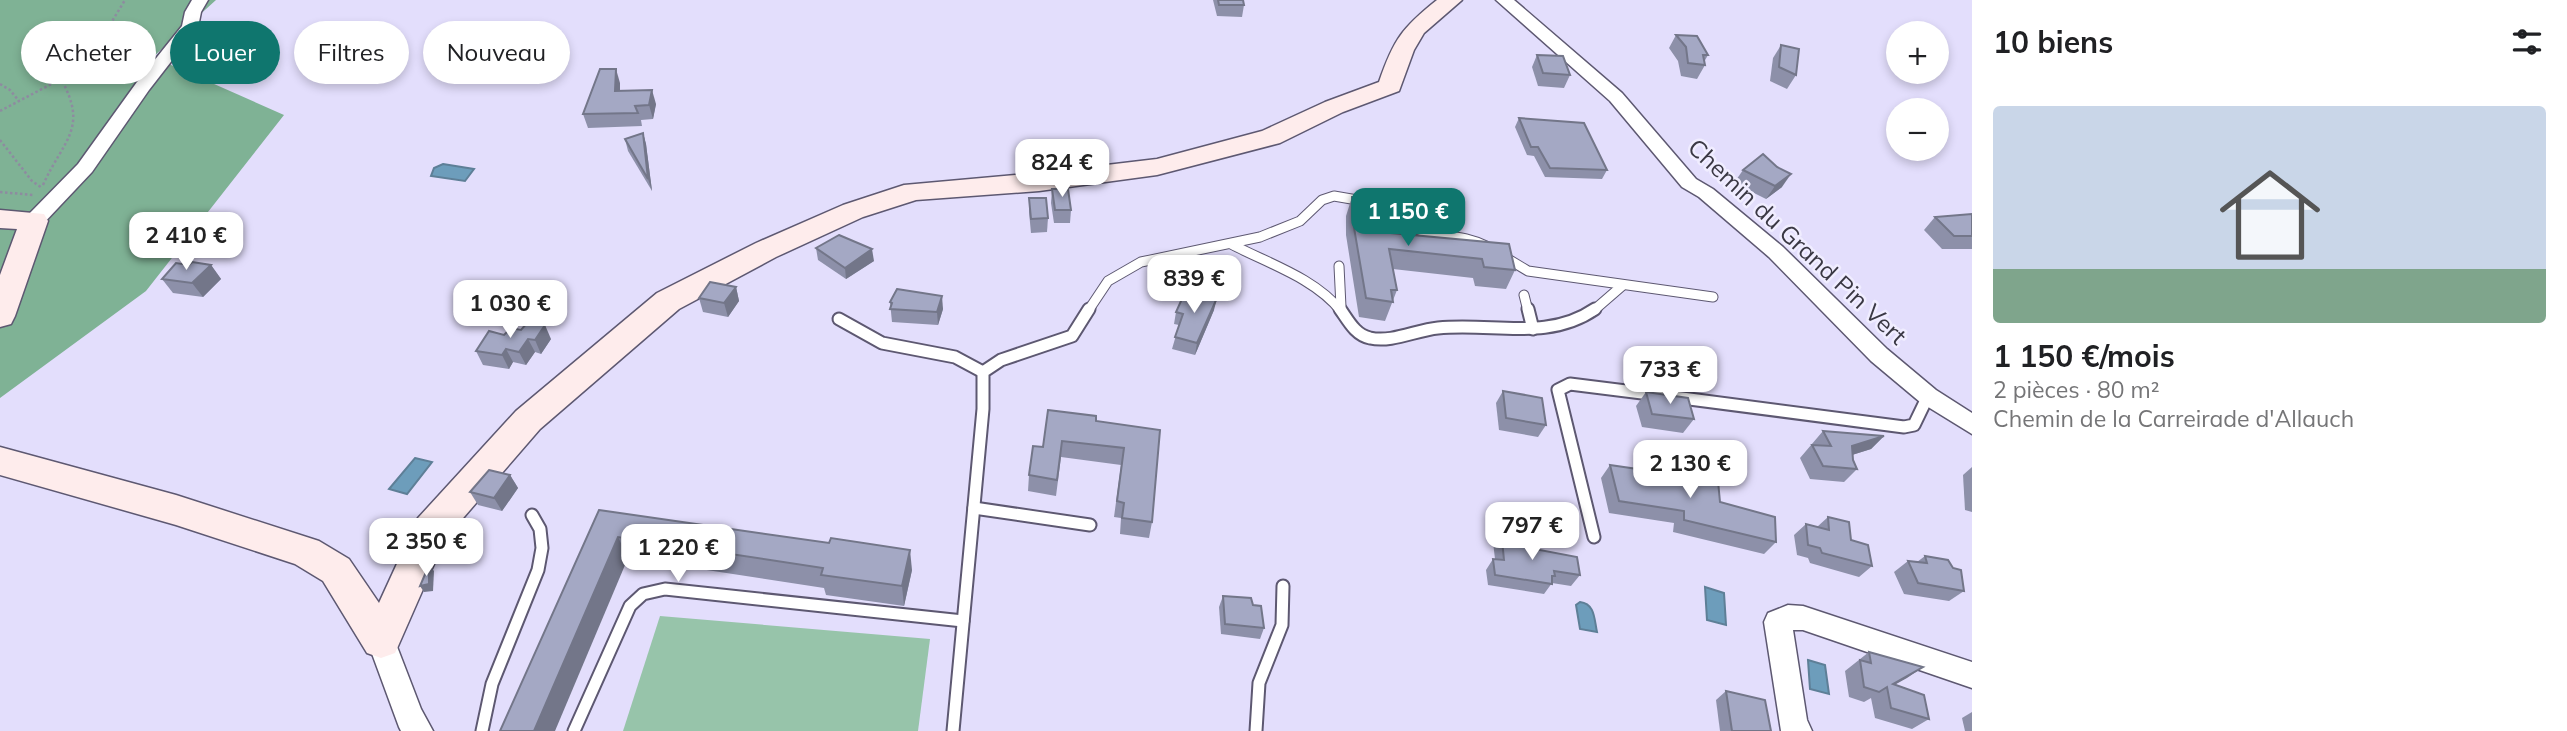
<!DOCTYPE html>
<html lang="fr">
<meta charset="utf-8">
<style>
body{margin:0;font-family:Mulish,sans-serif;background:#f6f6f6;color:#202124;height:100vh;display:flex;flex-direction:column;font-size:26px;white-space:nowrap}
*{box-sizing:border-box;margin:0}
p{font-size:23px;color:#757577}
.icon{flex:none;width:38px;height:38px;fill:none;stroke:currentColor;stroke-width:2;stroke-linecap:round;stroke-linejoin:round}
.map{position:relative;flex:1;overflow:hidden}
.details{display:flex;flex-direction:column;background:#fff;width:595px}
.details>*{flex:none}
.guide{position:absolute;left:21px;top:21px;width:665px;height:63px;display:flex;gap:14px}
.controls{position:absolute;left:1886px;top:21px;display:grid;gap:14px}
.controls a{display:grid;place-items:center;width:63px;height:63px;border-radius:50%;background:#fff;box-shadow:0 4px 10px #0003;font-size:35px}
.price{position:absolute;translate:-50% -60px;padding:0 16px;border-radius:14px;background:#fff;color:#222;font-size:23px;line-height:46px;filter:drop-shadow(0 2px 4px #0008)}
.price::after{content:'';position:absolute;left:50%;top:42px;width:21px;height:16px;margin-left:-10px;background:inherit;clip-path:polygon(0 0,100% 0,50% 100%)}
.price.current{background:#0f766e;color:#fff}
ul{padding:0;list-style:none}
li{display:grid;align-content:center;gap:14px;height:371px;padding:0 21px}
li+li{border-top:2px solid #e0e0e0}
li span{display:grid;place-items:center;height:217px;border-radius:7px;color:#555}
li>.icon{margin-inline-start:auto}
span .icon{width:126px;height:126px;fill:#fffc;stroke-width:1}
li b{font-size:30px}
h2{display:flex;justify-content:space-between;align-items:center;height:84px;padding:0 21px;font-size:30px}
.tag{padding:0 24px;border-radius:32px;background:#fff;box-shadow:0 4px 10px #0003;font-size:24px;line-height:63px}
.tag.current{background:#0f766e;color:#fff}
main{display:flex;flex:1;min-height:0}
.map>svg:first-child{display:block}
</style>
<main>
<div class="map">
<svg width="1972" height="731" viewBox="0 0 1972 731">
<rect width="100%" height="100%" fill="#e3defc"/>
<path fill="#97c4aa" d="M660,616L930,639L918,731H623Z"/>
<path fill="#7fb295" d="M0,0H216L153,57L284,115L146,291L0,398Z"/>
<g fill="#6d9dbb" stroke="#5e7f97" stroke-width="2">
<path d="M443,164L474,169L465,181L431,176L434,168Z"/>
<path d="M415,458L432,462L407,494L389,489Z"/>
<path d="M1705,587L1724,593L1726,625L1707,620Z"/>
<path d="M1580,602C1595,604 1594,618 1597,632L1580,629L1576,605Z"/>
<path d="M1808,660L1825,665L1829,694L1810,689Z"/>
</g>
<g fill="none" stroke-linecap="round" stroke-linejoin="round">
<defs>
<g id="lane-far1">
<path d="M1379,206C1392,215 1406,226 1422,231C1446,238 1462,234 1486,246"/>
<path d="M1231,244C1267,263 1315,278 1341,311"/>
<path d="M1503,256L1528,271L1713,297"/>
<path d="M1339,266L1341,307"/>
<path d="M1524,295L1528,311"/>
<path d="M1088,311L1108,281L1141,262L1260,237L1300,221L1322,200L1334,196L1363,201"/>
<path d="M1593,311L1623,285"/>
</g>
<g id="lane">
<path d="M1340,309C1348,320 1355,335 1370,338C1392,343 1416,330 1438,328C1492,322 1547,342 1595,309"/>
<path d="M1528,309L1533,329"/>
<path d="M839,319L882,343L955,357L983,372"/>
<path d="M1674,397L1904,427L1914,425L1928,396"/>
<path d="M974,508L1090,525"/>
<path d="M1594,537L1558,390L1570,384L1658,395"/>
<path d="M482,731L492,684L538,570L542,548L540,529L532,515"/>
<path d="M574,731L630,606L643,594L665,589L963,621"/>
<path d="M953,731L983,409V372L1001,360L1072,336L1089,309"/>
<path d="M1256,731L1259,683L1282,625L1283,586"/>
</g>
<g id="street">
<path d="M192,0H208L201,12L198,27L149,90L92,172L41,226H27L24,221L27,216L78,164L137,82L182,26L185,12Z"/>
<path d="M1496,0H1514L1622,93L1696,179L1713,189L1783,247L1887,349L1936,390L1972,413V434L1920,402L1871,361L1769,257L1699,197L1682,187L1610,101Z"/>
<path d="M1788,605L1803,606L1972,662V688L1803,630H1793L1807,720L1812,731H1781L1764,622L1768,613Z"/>
<path d="M381,627L391,631L421,709L433,731H401L399,727L367,640L371,631Z"/>
</g>
<g id="secondary">
<path d="M1437,0H1462L1424,33L1414,50L1399,91L1343,112L1280,143L1157,175L1039,191L916,200L863,217L776,257L679,309L540,429L445,539L395,653L381,658L367,653L323,581L295,564L176,525L0,475V447L176,495L319,541L349,559L379,603L418,518L516,411L657,293L756,243L843,205L904,185L1039,173L1157,159L1262,131L1325,102L1379,82C1394,39 1402,28 1437,0Z"/>
<path d="M0,210L44,214L48,221L15,316L11,324L0,327V275L17,229L0,228Z"/>
</g>
</defs>
<use href="#lane-far1" stroke="#5d5871" stroke-width="11"/>
<use href="#lane" stroke="#5d5871" stroke-width="15"/>
<use href="#street" stroke="#5d5871" stroke-width="3"/>
<use href="#secondary" stroke="#5d5871" stroke-width="3"/>
<g stroke="#8e8ba0" stroke-width="2.5" stroke-dasharray="2.5 2.5" stroke-linecap="butt">
<path d="M0,84L10,90L19,101"/>
<path d="M0,111L61,79"/>
<path d="M0,140L32,181L42,188"/>
<path d="M43,185C63,140 89,129 61,79L89,59L125,0"/>
<path d="M0,192L33,195"/>
</g>
<use href="#lane-far1" stroke="#fff" stroke-width="9"/>
<use href="#lane" stroke="#fff" stroke-width="11"/>
<use href="#street" fill="#fff" fill-rule="evenodd"/>
<use href="#secondary" fill="#feecec" fill-rule="evenodd"/>
</g>
<g fill="#8d90a9">
<path d="M1213,0H1243L1244,5L1242,17L1217,16Z"/>
<path d="M1676,35L1708,55L1704,62L1705,65L1697,79L1681,76L1678,61L1669,48Z"/>
<path d="M1781,45L1796,75L1787,89L1770,81L1773,58Z"/>
<path d="M1537,55L1570,75L1564,88L1538,86L1532,67Z"/>
<path d="M620,83V91L656,104L653,119L641,120L642,126L588,128L583,114Z"/>
<path d="M1519,118L1607,170L1602,179L1545,177L1534,156L1527,155L1515,127Z"/>
<path d="M643,133L646,144L652,191L628,151L625,139Z"/>
<path d="M1777,167L1782,187L1766,199L1734,183L1743,170Z"/>
<path d="M1052,189L1071,210L1070,223H1054L1051,203Z"/>
<path d="M1352,197L1391,233L1509,244L1515,270L1506,289L1475,286L1473,278L1393,269L1397,290L1385,321L1359,317L1346,235V216Z"/>
<path d="M1029,198L1048,218L1047,232L1031,233L1029,212Z"/>
<path d="M1972,214V249H1942L1924,230L1935,217Z"/>
<path d="M816,248L874,261L846,279L818,260Z"/>
<path d="M211,265L221,279L203,297L173,293L162,279Z"/>
<path d="M736,287L739,301L728,317L703,312L699,298Z"/>
<path d="M890,302L943,309L938,325L892,322Z"/>
<path d="M1214,310L1195,355L1172,349L1179,325L1174,324L1176,312Z"/>
<path d="M504,335L551,339L541,354L535,352L526,365L513,362L509,369L483,365L476,351Z"/>
<path d="M1503,391L1546,425L1538,437L1499,430L1496,403Z"/>
<path d="M1646,392L1694,419L1683,433L1642,427L1636,406Z"/>
<path d="M1096,422L1160,430L1152,522L1149,538L1120,534L1121,518L1114,517L1121,465L1061,457L1056,496L1028,491L1029,475L1043,447Z"/>
<path d="M1823,431L1884,436L1871,449L1852,455L1853,460L1857,469L1844,482L1810,479L1800,458Z"/>
<path d="M1610,465L1675,474L1679,470L1720,502L1776,542L1764,554L1673,532L1674,523L1609,513L1601,478Z"/>
<path d="M1972,467V512L1965,510L1963,475Z"/>
<path d="M510,475L518,488L502,511L478,505L470,492Z"/>
<path d="M599,510L912,570L904,606L826,595L824,588L628,558Z"/>
<path d="M1828,517L1851,540L1872,566L1859,577L1810,563L1808,558L1797,555L1794,535L1806,524L1817,527Z"/>
<path d="M1501,530L1519,546L1580,575L1571,586L1552,583L1544,594L1488,585L1486,570L1493,559H1495L1493,542Z"/>
<path d="M1925,556L1964,591L1949,601L1904,594L1894,572L1908,561L1917,562Z"/>
<path d="M1223,596L1253,605L1264,628L1260,639L1221,634L1219,607Z"/>
<path d="M1869,652L1923,667L1894,685L1929,719L1912,729L1875,718L1871,698L1864,702L1849,697L1845,671Z"/>
<path d="M1726,691L1771,731H1720L1716,700Z"/>
<path d="M1972,712V731H1965L1962,718Z"/>
</g>
<g fill="#737689">
<path d="M616,69L620,83V105L615,91Z"/>
<path d="M652,90L656,104L653,119L649,105Z"/>
<path d="M643,133L646,144L652,191L648,179Z"/>
<path d="M1791,174L1782,187L1766,199L1775,186Z"/>
<path d="M872,249L874,261L846,279L845,268Z"/>
<path d="M211,265L221,279L203,297L192,283Z"/>
<path d="M736,287L739,301L728,317L724,303Z"/>
<path d="M942,296L943,309L938,325L937,312Z"/>
<path d="M1217,298L1214,310L1195,355L1197,343Z"/>
<path d="M545,325L551,339L541,354L535,340Z"/>
<path d="M528,339L535,352L526,365L519,352Z"/>
<path d="M506,349L513,362L509,369L502,355Z"/>
<path d="M1884,436L1871,449L1839,459L1852,446Z"/>
<path d="M510,475L518,488L502,511L494,498Z"/>
<path d="M618,537L628,558L555,731H534Z"/>
<path d="M910,550L912,570L904,606L902,586Z"/>
<path d="M429,565L434,571L433,591L424,592L420,586Z"/>
<path d="M1923,667L1907,678L1887,689V688Z"/>
</g>
<g fill="#a4a8c4" stroke="#737689" stroke-width="2">
<path d="M1218,0H1243L1244,5H1219Z"/>
<path d="M1676,35L1697,36L1708,55H1703L1705,65L1688,63L1686,47Z"/>
<path d="M1781,45L1799,49L1796,75L1779,67Z"/>
<path d="M1537,55L1563,56L1570,75L1543,73Z"/>
<path d="M600,69H616L615,91L652,90L649,105L635,106L638,113L583,114Z"/>
<path d="M1519,118L1584,123L1607,170L1550,168L1538,147H1531Z"/>
<path d="M643,133L648,179L625,139Z"/>
<path d="M1763,154L1777,167L1791,174L1775,186L1743,170Z"/>
<path d="M1052,189H1068L1071,210H1055Z"/>
<path d="M1352,197L1387,200L1391,233L1509,244L1515,270L1484,267L1482,259L1389,249L1397,290H1391L1393,302L1366,298L1352,216Z"/>
<path d="M1029,198H1046L1048,218L1031,219Z"/>
<path d="M1972,214V236H1954L1935,217Z"/>
<path d="M839,235L872,249L845,268L816,248Z"/>
<path d="M192,262L211,265L192,283L162,279L176,263L189,265Z"/>
<path d="M710,282L736,287L724,303L699,298Z"/>
<path d="M897,289L942,296L937,312L890,309L892,303L890,302Z"/>
<path d="M1186,290L1217,298L1197,343L1175,337L1183,314L1176,312Z"/>
<path d="M527,323L545,325L535,340L528,339L519,352L506,349L502,355L476,351L489,331L504,335L511,328L521,330Z"/>
<path d="M1503,391L1542,398L1546,425L1506,418Z"/>
<path d="M1646,392L1688,398L1694,419L1652,414Z"/>
<path d="M1048,410L1096,416V421L1160,430L1152,522L1122,518L1124,503L1117,501L1124,448L1062,441L1057,480L1029,475L1033,446L1043,447Z"/>
<path d="M1823,431L1884,436L1852,446L1853,460L1857,469L1823,466L1812,445L1831,446Z"/>
<path d="M1610,465L1679,475V470L1718,481L1720,502L1775,517L1776,542L1684,520V511L1619,501Z"/>
<path d="M489,470L510,475L494,498L470,492Z"/>
<path d="M599,510L829,543L831,538L910,550L902,586L821,575L823,568L618,537L534,731H500Z"/>
<path d="M1828,517L1849,522L1851,540L1868,545L1872,566L1822,553L1820,548L1808,545L1806,524L1829,530Z"/>
<path d="M1501,530L1515,532L1519,546L1577,557L1580,575L1554,571L1555,576H1552V584L1495,575L1493,559L1504,560Z"/>
<path d="M1925,556L1948,560L1953,568L1961,570L1964,591L1918,583L1908,561L1927,563Z"/>
<path d="M429,565V584L420,586Z"/>
<path d="M1223,596L1251,598L1253,605L1261,606L1264,628L1225,624Z"/>
<path d="M1869,652L1923,667L1893,684L1924,695L1929,719L1891,708L1887,687L1879,692L1864,687L1860,660L1871,663Z"/>
<path d="M1726,691L1765,700L1771,731H1732Z"/>
</g>
<g text-anchor="middle" stroke-width="5" stroke-linejoin="round" paint-order="stroke">
<g font-size="24" fill="#3a3844" stroke="#f0edff">
<text transform="translate(1797 242) rotate(43)" y="8">Chemin du Grand Pin Vert</text>
</g>
</g>
</svg>
<div class="controls">
<a>+</a>
<a>−</a>
</div>
<b class="price" style="left:1062px;top:199px">824 €</b>
<b class="price current" style="left:1408px;top:248px">1 150 €</b>
<b class="price" style="left:186px;top:272px">2 410 €</b>
<b class="price" style="left:1194px;top:315px">839 €</b>
<b class="price" style="left:510px;top:340px">1 030 €</b>
<b class="price" style="left:1670px;top:406px">733 €</b>
<b class="price" style="left:1690px;top:500px">2 130 €</b>
<b class="price" style="left:1532px;top:562px">797 €</b>
<b class="price" style="left:426px;top:578px">2 350 €</b>
<b class="price" style="left:678px;top:584px">1 220 €</b>
<div class="guide">
<a class="tag">Acheter</a>
<a class="tag current">Louer</a>
<a class="tag">Filtres</a>
<a class="tag">Nouveau</a>
</div>
</div>
<section class="details">
<h2>10 biens<svg class="icon" aria-label="filters" viewBox="0 0 24 24"><path d="M4 7h16M4 17h16"/><circle cx="9" cy="7" r="2"/><circle cx="15" cy="17" r="2"/></svg></h2>
<ul>
<li><span style="background:linear-gradient(#c9d6e8 75%,#7fa58c 0)"><svg class="icon" aria-label="home" viewBox="0 0 24 24"><path d="M3 11l9-7 9 7M6 9v11h12V9"/></svg></span><div><b>1 150 €/mois</b><p>2 pièces · 80 m²</p><p>Chemin de la Carreirade d'Allauch</p></div></li>
</ul>
</section>
</main>
